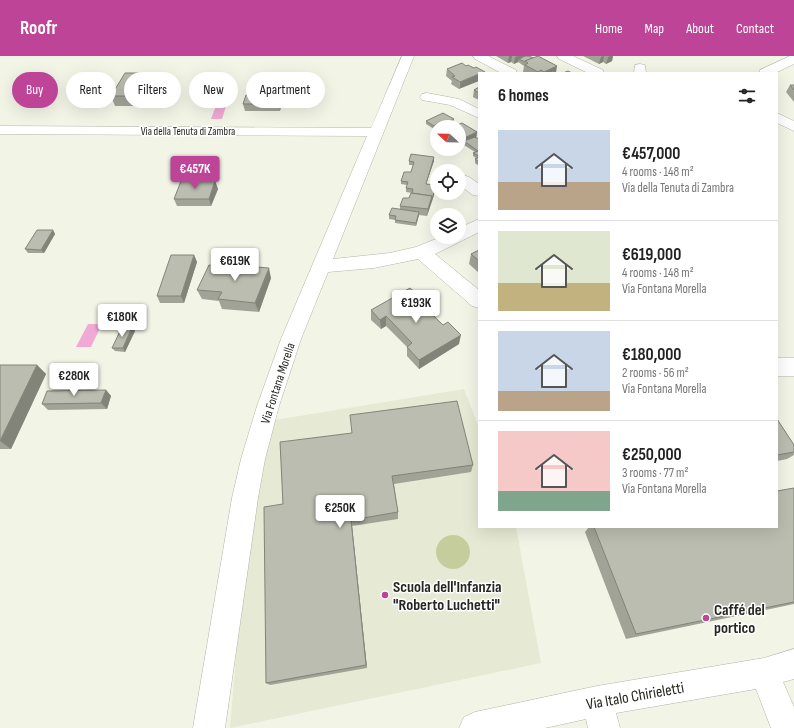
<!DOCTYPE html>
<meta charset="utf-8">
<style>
body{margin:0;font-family:"Sofia Sans Condensed",sans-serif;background:#f6f6f6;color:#222;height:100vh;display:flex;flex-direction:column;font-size:15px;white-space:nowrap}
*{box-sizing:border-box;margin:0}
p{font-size:13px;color:#767676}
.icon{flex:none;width:22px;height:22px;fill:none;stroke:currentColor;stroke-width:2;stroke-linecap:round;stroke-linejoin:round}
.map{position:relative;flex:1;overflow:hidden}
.details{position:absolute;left:478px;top:16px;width:300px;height:456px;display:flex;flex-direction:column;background:#fff;border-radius:0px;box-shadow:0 4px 16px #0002}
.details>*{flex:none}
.banner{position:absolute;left:12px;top:16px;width:380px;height:36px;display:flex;gap:8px}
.needle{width:26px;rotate:292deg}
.controls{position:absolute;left:430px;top:64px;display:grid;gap:8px}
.controls a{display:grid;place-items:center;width:36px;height:36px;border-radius:50%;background:#fff;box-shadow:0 4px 16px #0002;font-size:20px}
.price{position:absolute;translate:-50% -34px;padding:0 9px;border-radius:4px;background:#fff;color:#222;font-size:13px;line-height:26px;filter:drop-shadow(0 1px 2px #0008)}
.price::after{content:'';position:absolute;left:50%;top:24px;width:12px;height:9px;margin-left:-6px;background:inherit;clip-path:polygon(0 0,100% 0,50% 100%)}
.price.on{background:#bd4497;color:#fff}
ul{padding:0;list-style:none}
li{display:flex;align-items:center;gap:12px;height:100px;padding:0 20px}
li+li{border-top:1px solid #e0e0e0}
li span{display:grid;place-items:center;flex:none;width:112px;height:80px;border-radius:0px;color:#555}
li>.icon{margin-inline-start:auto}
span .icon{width:48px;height:48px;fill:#fffc;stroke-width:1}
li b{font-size:17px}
h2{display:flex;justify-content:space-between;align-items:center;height:48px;padding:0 20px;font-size:17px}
.tag{padding:0 14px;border-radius:18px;background:#fff;box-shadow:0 4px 16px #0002;font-size:14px;line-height:36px}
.tag.on{background:#bd4497;color:#fff}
header{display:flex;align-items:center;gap:24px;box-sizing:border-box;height:56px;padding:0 20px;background:#bd4497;color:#fff}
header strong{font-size:19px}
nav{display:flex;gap:22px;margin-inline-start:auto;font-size:14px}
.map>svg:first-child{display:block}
</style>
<header>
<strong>Roofr</strong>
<nav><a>Home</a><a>Map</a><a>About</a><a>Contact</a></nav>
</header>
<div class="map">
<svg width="794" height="672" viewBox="0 0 794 672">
<rect width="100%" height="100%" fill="#f2f5e6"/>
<path fill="#e6e9d3" d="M464,333L479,372V471H516L541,607L230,672L247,467L275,364Z"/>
<circle fill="#c6cd9d" cx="453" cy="496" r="17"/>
<g fill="#f1aad5">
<path d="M217,47H227L222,63H211Z"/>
<path d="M88,268H102L91,291H76Z"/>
</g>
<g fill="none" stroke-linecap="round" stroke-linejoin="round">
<defs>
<g id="minor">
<path d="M402,0H414L333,203L390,197L416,191L441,181H459V172L479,163V176L435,198L479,234V252L472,250L418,203L374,212L328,216L301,283L279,350L265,403L258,442L225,672H193L232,442L241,403L257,350L281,283L367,80L0,78V70L371,72Z"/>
<path d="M473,0H488L516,14L517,17H501L475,3Z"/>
<path d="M557,0H573L603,14L604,17H588L559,3Z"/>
<path d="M790,0H794V8L775,17H759L760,14Z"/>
<path d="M640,8L645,9L646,17H634L635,9Z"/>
<path d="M427,37L459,43L479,53V62L450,49L422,44L420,41L422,38Z"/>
<path d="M777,57L794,65V75L777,67Z"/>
<path d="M463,119L469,121L479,128V140L473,139L459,129V120Z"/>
<rect x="777" y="302" width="17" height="18"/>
<path d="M794,593V623L783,626L794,651V672H771L756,633L616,657L620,672H588L586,663L545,672H459L464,661L475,656L597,630L764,602Z"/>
</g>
</defs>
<use href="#minor" stroke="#b2b4a7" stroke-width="1"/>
<use href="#minor" fill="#fff" fill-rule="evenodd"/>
</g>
<g fill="#a0a396">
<path d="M496,0H529L556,17H526L523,16L524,10L518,6L514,8L511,6L508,7Z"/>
<path d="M583,0H613L612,5L606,8L603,6L599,8Z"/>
<path d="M462,7L459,33L451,28L452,25L446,20L447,13Z"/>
<path d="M167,27L155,50H115L111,40Z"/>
<path d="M790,29H794V46L786,36Z"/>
<path d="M479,31V44L473,41L474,34Z"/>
<path d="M266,34H283L280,46L281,50L280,55H245L243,48L250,39Z"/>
<path d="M234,36L233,41H223L222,38Z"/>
<path d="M454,63L453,67L457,69L477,76L476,82L479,83V110L475,107V103L476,102L473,100V97L475,96L464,89L459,91V71H437L434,73L426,68V65Z"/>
<path d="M434,101V105L426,128L436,129V133L427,160L419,159L416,170L395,167V164L389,163V159L400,153V150L409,142L412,137L406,136V132L407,129L401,128V125L411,116L413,109H409V105Z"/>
<path d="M215,125L218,133L211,150H177L174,143Z"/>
<path d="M53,174L55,178L44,197H28L25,193Z"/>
<path d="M479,194V217L469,208L471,198Z"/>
<path d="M194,199L197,206L184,247H160L157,240Z"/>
<path d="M271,222L259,256L222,253L219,245L202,243L197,234Z"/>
<path d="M421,242L420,247L459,288L419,313L407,300V291L386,270L381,273L371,264V254Z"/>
<path d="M132,271L135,275L125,296L115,295L112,292Z"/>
<path d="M0,309H37L46,318L11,393H0Z"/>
<path d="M106,334L111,340L107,353L48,354L42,348Z"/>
<path d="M777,363L794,389V399L787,403L777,405Z"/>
<path d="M280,386L473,409L471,416L394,428L398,456V463L352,470L367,612L270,629L266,627L283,448Z"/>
<path d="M794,432V548L626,583L585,476L589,471H777Z"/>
</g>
<g fill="#82847a">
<path d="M509,0H512L511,6L508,7Z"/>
<path d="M518,0H528L519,3L518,6L514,8L515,1Z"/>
<path d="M603,0H604L603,6L599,8L601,1Z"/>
<path d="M610,0H613L612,5L606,8L608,1Z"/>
<path d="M557,10L556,17H543L544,16Z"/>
<path d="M164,17L167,27L155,50L151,40Z"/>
<path d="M479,18V25L459,33L460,26Z"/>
<path d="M282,27L283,34L280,46L281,50L280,55L278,43Z"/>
<path d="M234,32V36L233,41L232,38Z"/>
<path d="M437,68V72L434,73V70Z"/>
<path d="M477,76L476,83L464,85V89L459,91L460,84Z"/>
<path d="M434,101V105L425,131L426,128Z"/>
<path d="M215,125L218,133L211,150L209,143Z"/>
<path d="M436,129V133L427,160L428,153Z"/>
<path d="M419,156V159L416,170V167Z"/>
<path d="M53,174L55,178L44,197L41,194Z"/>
<path d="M194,199L197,206L184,247L181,240Z"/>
<path d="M269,212L271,222L259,256L255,247Z"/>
<path d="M421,242L420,252L417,244Z"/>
<path d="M386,260V270L381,273L380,264Z"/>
<path d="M132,271L135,275L125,296L123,292Z"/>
<path d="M461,279L459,288L419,313V304Z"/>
<path d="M37,309L46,318L11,393L0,385Z"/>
<path d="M106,334L111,340L107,353L101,347Z"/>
<path d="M351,464L352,470L367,612L366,609Z"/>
</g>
<g fill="#babdaf" stroke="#82847a">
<path d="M525,0H529L533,2L525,5V6L519,3Z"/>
<path d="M538,0L557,10L544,16L541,14L538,16L525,9L528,7L525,5Z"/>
<path d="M462,7L466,10L468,9L474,12L476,11L485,16L481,17H479V18L460,26L452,21L455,20L447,13Z"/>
<path d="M553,15L556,17H548Z"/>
<path d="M568,15L572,17H563Z"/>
<path d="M125,17H164L151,40H111Z"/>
<path d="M268,27H282L278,43H280L279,48H243L246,39H250L252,34H266Z"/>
<path d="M790,29H794V34Z"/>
<path d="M479,31V37L474,34Z"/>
<path d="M225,32H234L232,38H222Z"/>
<path d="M443,57L454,63L450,65L457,69L453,71H441L437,68L434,70L426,65Z"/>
<path d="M462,67L477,76L460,84H459V71H453Z"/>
<path d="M475,81L479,83V100L473,97L478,95L464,85Z"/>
<path d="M411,98L434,101L426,128L436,129L432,143V140L412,137L413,133L406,132L408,126L401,125L404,116H411L414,106L409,105Z"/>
<path d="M479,101V106L475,103Z"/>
<path d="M181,125H215L209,143H174Z"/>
<path d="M411,137L432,140L428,153L400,150L403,142H409Z"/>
<path d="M392,152L419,156L416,167L395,164L396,160L389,159Z"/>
<path d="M37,174H53L41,194L25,193Z"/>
<path d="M479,194V205L471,198Z"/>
<path d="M171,199H194L181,240H157Z"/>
<path d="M209,209L233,211L234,209L269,212L255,247L218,243L222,236L197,234Z"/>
<path d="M410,232L421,242L417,244L443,269L448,266L461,279L419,304L407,291L412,287L386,260L380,264L371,254Z"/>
<path d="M122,271H132L123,292H112Z"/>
<path d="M0,309H37L0,385Z"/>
<path d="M106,334L101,347L42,348L47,335Z"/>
<path d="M457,345L473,409L392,420L398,456L351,464L366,609L266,627L264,451L283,448L280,386L352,377L350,359Z"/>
<path d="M777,363L794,389V396L777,399Z"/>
<path d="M794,432V546L636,578L594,471H777V435Z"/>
</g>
<g fill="#bd4497" stroke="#fff" stroke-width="1.5">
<circle cx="385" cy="539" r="4"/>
<circle cx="706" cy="562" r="4"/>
</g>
<g text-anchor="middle" stroke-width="3" stroke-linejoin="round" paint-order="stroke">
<g font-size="11" fill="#272722" stroke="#fff">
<text x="188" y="79">Via della Tenuta di Zambra</text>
</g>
<g font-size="13" fill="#272722" stroke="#fff">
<text transform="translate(277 327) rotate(-72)" y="5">Via Fontana Morella</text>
</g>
<g font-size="16" font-weight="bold" fill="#272722" stroke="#fff" text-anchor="start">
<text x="393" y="536">Scuola dell'Infanzia<tspan x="393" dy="18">"Roberto Luchetti"</tspan></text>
<text x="714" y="559">Caffé del<tspan x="714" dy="18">portico</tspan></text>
</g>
<g font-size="16" fill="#272722" stroke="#fff">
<text transform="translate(635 639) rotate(-10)" y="6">Via Italo Chirieletti</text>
</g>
</g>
</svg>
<div class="controls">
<a><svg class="needle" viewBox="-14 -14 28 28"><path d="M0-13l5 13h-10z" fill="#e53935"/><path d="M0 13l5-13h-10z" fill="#767676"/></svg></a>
<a><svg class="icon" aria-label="locate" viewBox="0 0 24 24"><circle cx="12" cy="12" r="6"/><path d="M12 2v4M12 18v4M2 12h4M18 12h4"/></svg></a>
<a><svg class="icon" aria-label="layers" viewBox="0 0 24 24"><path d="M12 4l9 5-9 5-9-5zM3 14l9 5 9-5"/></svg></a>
</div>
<b class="price on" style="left:195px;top:134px">€457K</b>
<b class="price" style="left:235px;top:226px">€619K</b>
<b class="price" style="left:416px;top:268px">€193K</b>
<b class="price" style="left:122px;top:282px">€180K</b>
<b class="price" style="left:74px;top:341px">€280K</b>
<b class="price" style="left:340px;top:473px">€250K</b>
<div class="banner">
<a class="tag on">Buy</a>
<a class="tag">Rent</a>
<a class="tag">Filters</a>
<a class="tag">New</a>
<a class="tag">Apartment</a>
</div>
<section class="details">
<h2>6 homes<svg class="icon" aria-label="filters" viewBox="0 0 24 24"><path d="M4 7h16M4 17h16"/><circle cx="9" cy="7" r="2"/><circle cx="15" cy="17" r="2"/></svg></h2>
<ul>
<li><span style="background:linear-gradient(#c9d6e8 65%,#b9a48a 0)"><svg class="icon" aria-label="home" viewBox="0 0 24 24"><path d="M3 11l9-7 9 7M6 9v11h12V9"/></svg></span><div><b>€457,000</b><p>4 rooms · 148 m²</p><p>Via della Tenuta di Zambra</p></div></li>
<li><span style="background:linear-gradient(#dfe7d0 65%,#c2b280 0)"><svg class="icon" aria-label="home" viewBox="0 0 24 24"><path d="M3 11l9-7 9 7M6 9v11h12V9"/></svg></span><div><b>€619,000</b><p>4 rooms · 148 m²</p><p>Via Fontana Morella</p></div></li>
<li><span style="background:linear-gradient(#c9d6e8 75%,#b9a48a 0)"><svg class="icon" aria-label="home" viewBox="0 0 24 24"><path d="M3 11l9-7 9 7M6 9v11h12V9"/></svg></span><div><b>€180,000</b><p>2 rooms · 56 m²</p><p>Via Fontana Morella</p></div></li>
<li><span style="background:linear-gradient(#f6c9c9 75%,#7fa58c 0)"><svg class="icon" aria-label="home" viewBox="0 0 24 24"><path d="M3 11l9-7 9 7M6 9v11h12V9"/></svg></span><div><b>€250,000</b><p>3 rooms · 77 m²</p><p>Via Fontana Morella</p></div></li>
</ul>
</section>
</div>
